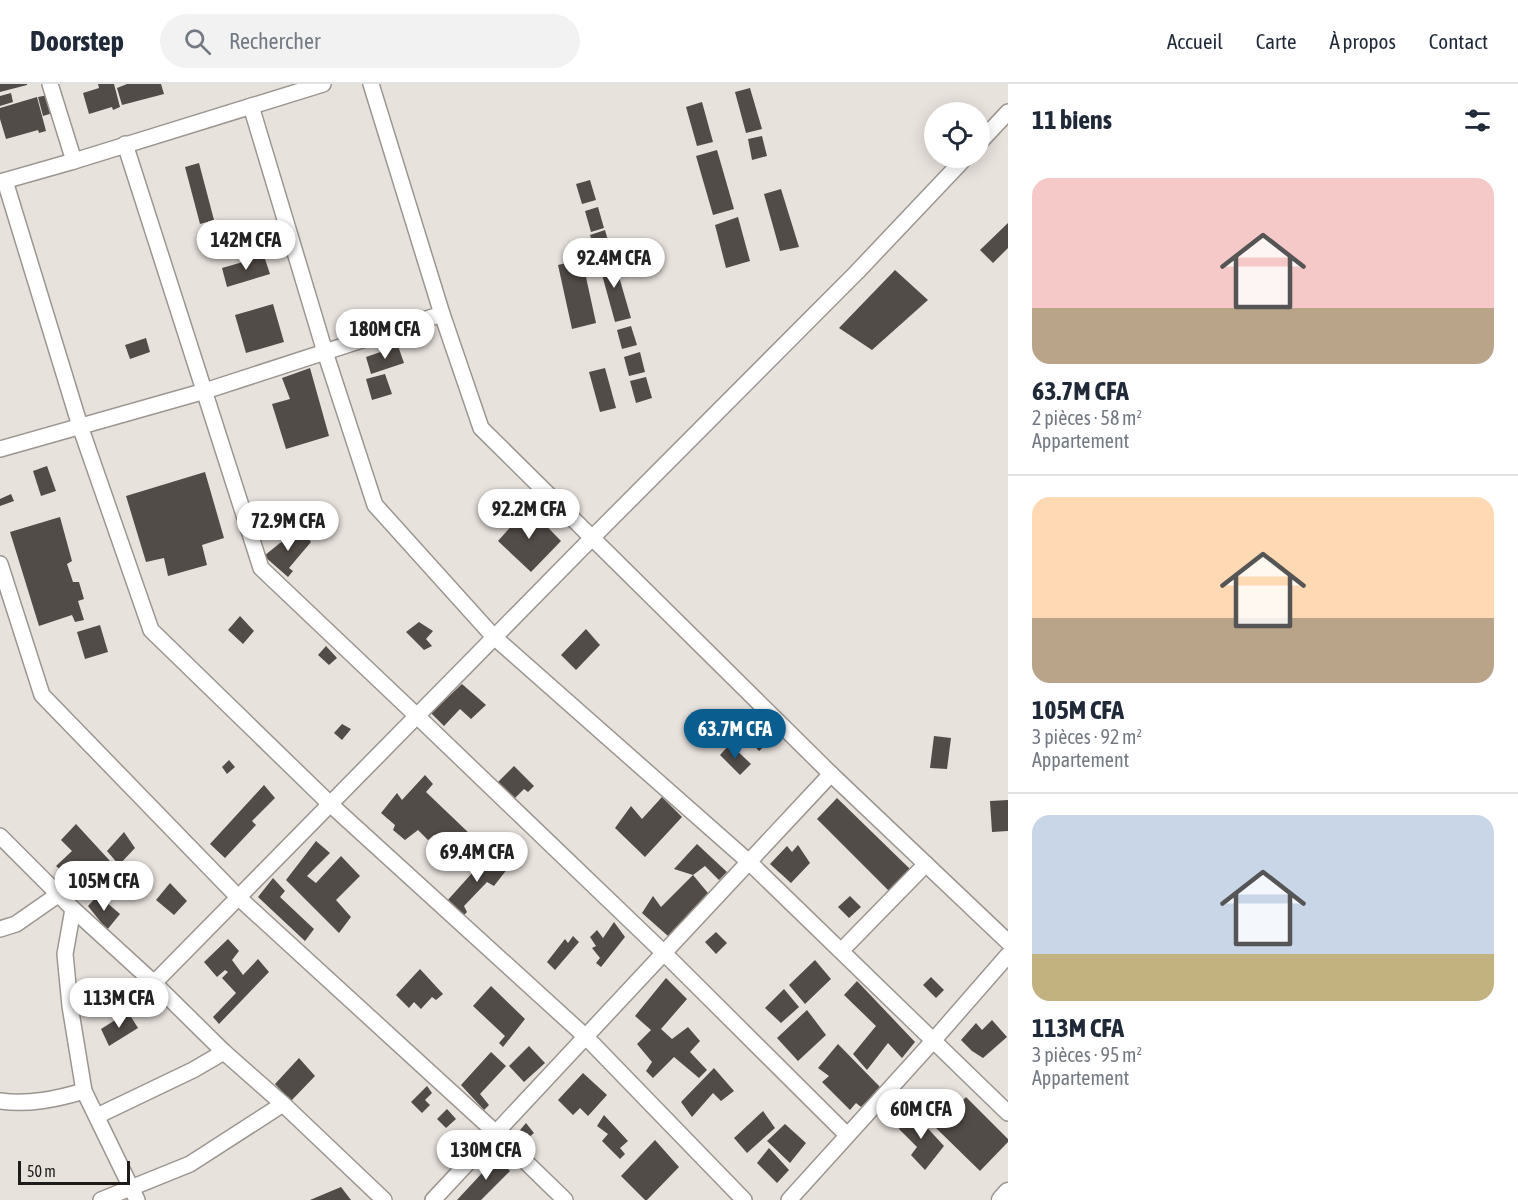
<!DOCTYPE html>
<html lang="fr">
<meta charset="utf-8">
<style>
body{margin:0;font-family:"Asap Condensed",sans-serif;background:#f2f2f3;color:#1f2937;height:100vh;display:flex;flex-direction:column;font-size:22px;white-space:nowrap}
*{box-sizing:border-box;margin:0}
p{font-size:20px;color:#747a83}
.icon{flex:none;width:33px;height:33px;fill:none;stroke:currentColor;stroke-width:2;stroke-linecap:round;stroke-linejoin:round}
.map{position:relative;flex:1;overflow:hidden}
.details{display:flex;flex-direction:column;background:#fff;width:510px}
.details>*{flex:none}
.fabs{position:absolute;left:924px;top:18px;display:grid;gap:12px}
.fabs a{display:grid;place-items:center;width:66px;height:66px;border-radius:50%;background:#fff;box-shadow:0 3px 15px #0003;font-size:30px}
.scale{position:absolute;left:18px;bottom:15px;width:112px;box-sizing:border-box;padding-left:6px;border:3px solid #1e1c1a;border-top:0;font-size:16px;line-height:21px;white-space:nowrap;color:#1e1c1a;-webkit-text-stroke:4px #e8e2dd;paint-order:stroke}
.price{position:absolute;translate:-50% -51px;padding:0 14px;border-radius:21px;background:#fff;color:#222;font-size:20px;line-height:39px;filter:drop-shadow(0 2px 3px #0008)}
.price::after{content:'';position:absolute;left:50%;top:36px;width:18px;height:14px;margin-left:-9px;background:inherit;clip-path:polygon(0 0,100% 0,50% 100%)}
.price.selected{background:#095d8f;color:#fff}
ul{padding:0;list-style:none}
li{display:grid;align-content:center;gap:12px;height:318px;padding:0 24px}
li+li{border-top:2px solid #e0e1e3}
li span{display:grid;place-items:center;height:186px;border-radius:18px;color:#555}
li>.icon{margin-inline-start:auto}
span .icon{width:108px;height:108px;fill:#fffc;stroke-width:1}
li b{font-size:26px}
h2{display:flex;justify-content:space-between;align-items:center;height:72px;padding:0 24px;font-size:26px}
header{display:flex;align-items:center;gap:36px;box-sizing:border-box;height:84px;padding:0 30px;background:#fff;border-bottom:2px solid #e0e1e3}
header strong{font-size:28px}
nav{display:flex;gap:33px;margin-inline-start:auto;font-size:21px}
.search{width:420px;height:54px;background:#f2f2f3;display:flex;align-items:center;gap:15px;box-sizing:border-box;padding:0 21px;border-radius:33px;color:#747a83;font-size:22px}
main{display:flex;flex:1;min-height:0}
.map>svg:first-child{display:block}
</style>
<header>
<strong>Doorstep</strong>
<div class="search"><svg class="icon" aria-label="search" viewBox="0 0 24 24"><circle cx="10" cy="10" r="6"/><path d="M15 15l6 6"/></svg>Rechercher</div>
<nav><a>Accueil</a><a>Carte</a><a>À propos</a><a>Contact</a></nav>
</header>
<main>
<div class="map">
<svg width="1008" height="1116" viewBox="0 0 1008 1116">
<rect width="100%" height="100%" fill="#e8e2dd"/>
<g fill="#524c48">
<path d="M0,0H27V1L0,8Z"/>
<path d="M98,0H114L120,23L113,26L112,23L89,30L83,9L99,4Z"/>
<path d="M127,0H161L164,10L122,21L117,4Z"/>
<path d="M750,4L762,45L746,49L735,8Z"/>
<path d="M11,9L13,18L0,22V12Z"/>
<path d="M48,11L53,29L43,32L38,13Z"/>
<path d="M37,13L46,47L39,49L38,46L6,55L0,35V24Z"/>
<path d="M702,18L713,58L697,62L686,23Z"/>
<path d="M762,52L767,72L752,76L748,55Z"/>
<path d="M717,66L734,125L713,131L696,72Z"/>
<path d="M199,79L214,136L200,140L185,83Z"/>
<path d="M590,96L596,116L582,120L576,100Z"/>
<path d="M781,105L799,163L780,167L764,110Z"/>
<path d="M598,123L604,144L591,148L585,127Z"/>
<path d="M738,133L750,177L726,184L715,141Z"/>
<path d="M1008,139V164L993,179L980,166Z"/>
<path d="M605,146L611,167L596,171L590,151Z"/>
<path d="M264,172L270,190L227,203L222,184Z"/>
<path d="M613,172L631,234L615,238L598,176Z"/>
<path d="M582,175L596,239L572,245L558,181Z"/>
<path d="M895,186L928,216L872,266L839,244Z"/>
<path d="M273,220L284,258L246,269L235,231Z"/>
<path d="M631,242L637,261L622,265L617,246Z"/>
<path d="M146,254L150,268L130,275L125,261Z"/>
<path d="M398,262L404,279L371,290L366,273Z"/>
<path d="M640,268L645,288L629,292L624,273Z"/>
<path d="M310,284L329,352L286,365L272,320L290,315L282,294Z"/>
<path d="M605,284L616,324L600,328L589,288Z"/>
<path d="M385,290L392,310L372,316L366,295Z"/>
<path d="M646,293L652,314L636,319L630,297Z"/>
<path d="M47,382L56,407L41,412L33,387Z"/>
<path d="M205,388L224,454L202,461L207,481L168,492L164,474L146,478L126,412Z"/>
<path d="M11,410L14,417L0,422V415Z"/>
<path d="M528,423L561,457L531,488L498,457Z"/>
<path d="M60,433L72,477L67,480L73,498H79L84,515L78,517L84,536L75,538L72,531L39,542L10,448Z"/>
<path d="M303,447L311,458L289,484L293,487L288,493L264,472L280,459Z"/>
<path d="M240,532L254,547L243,560L228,546Z"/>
<path d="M419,538L433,547L426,555L432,562L424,566L406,548Z"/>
<path d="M100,541L108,568L85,575L77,548Z"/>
<path d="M586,545L600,561L576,586L561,571Z"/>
<path d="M326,562L337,574L329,581L318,571Z"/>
<path d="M462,600L486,621L471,635L460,625L444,642L431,629Z"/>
<path d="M752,631L774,654L759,667L747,654L740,660L733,652Z"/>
<path d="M342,640L351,645L342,656L334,649Z"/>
<path d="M934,652L951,654L947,685L930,684Z"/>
<path d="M730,660L751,680L740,691L720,671Z"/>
<path d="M229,676L235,683L227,690L222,683Z"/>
<path d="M514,682L534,702L528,708L524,705L515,714L498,698Z"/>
<path d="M425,691L433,700L426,708L471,751L454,766L434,751L428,756L418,746L405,756L393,746L395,741L381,729L397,709L402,716Z"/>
<path d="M264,701L275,714L252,737L256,741L225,774L210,760Z"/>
<path d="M662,713L682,733L645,773L615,744L631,722L642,735Z"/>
<path d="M837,714L910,785L890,808L817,735Z"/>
<path d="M1008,716V747L992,748L990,717Z"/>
<path d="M76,740L110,777L81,803L56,782L72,767L61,756Z"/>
<path d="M124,748L135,764L119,781L107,767Z"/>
<path d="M316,757L330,769L307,792L316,799L341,772L360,792L336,816L351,833L339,849L286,796Z"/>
<path d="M697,760L727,788L719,796L705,782L693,791L674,785Z"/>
<path d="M798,761L810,779L791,799L770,780L787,762L792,768Z"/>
<path d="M492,767L508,784L494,802L487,798L464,822L467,828L461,834L446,818Z"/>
<path d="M693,791L708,809L668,852L642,829L653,812L661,823Z"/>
<path d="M273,794L285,807L280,813L314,845L305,857L258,813Z"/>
<path d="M170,799L187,817L174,831L156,816Z"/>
<path d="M98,811L120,830L107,846L88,822Z"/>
<path d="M850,812L861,823L849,834L838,823Z"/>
<path d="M614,838L625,853L601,883L596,879L600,874L592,864L596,862L590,853L597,846L603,854Z"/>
<path d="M716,848L727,859L716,870L705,858Z"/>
<path d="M573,852L579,858L555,886L547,878L565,855L568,859Z"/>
<path d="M228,855L239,867L232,876L243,891L258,875L269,888L219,940L213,933L236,909L222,894L228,888L225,886L217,893L204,878Z"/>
<path d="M815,876L831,895L805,920L789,901Z"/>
<path d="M420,885L443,910L436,916L432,913L421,925L414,918L409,924L396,911Z"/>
<path d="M931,893L944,906L936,914L923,901Z"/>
<path d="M666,894L687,915L661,945L672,955L688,943L700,957L690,968L707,986L699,994L674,973L653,994L646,987L652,978L637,960L651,946L635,932Z"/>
<path d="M857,897L915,958L902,974L888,959L867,986L853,970L876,942L844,911Z"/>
<path d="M491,902L525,935L503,963L499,959L505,952L473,922Z"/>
<path d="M784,905L799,923L781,939L765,924Z"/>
<path d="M807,926L826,951L798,977L777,954Z"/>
<path d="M128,928L138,944L109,962L101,945Z"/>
<path d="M992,936L1007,953L983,974L972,967L961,956L976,939L982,946Z"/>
<path d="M838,960L881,1004L861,1023L856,1019L850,1026L822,998L829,992L818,984Z"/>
<path d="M529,962L545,979L524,998L509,982Z"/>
<path d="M491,968L506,982L480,1010L489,1021L484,1026L461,1001Z"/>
<path d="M299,974L315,992L291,1017L275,1000Z"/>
<path d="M714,984L734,1007L721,1017L713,1009L692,1033L681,1018Z"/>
<path d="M583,989L607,1011L588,1032L580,1024L573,1031L558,1016Z"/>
<path d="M427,1002L432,1009L425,1016L430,1021L422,1029L411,1018Z"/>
<path d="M966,1013L1008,1055V1058L980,1087L936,1044Z"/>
<path d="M447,1025L456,1035L446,1044L437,1035Z"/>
<path d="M763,1027L775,1044L747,1069L734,1054Z"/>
<path d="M912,1027L944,1062L925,1086L911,1071L917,1063L899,1045Z"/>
<path d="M604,1031L628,1057L620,1064L625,1070L620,1075L602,1057L608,1050L597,1042Z"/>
<path d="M526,1039L534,1049L522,1059L515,1052Z"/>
<path d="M785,1040L806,1059L790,1079L767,1057Z"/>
<path d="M655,1056L679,1083L647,1116H645L621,1092Z"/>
<path d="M769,1064L789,1086L777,1099L757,1079Z"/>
<path d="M497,1073L510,1087L481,1116H457Z"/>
<path d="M341,1103L351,1116H310Z"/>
</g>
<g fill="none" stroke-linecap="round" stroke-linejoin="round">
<defs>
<g id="minor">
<path d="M50,0L74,77"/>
<path d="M371,0L442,230L481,344L831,690L1008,858"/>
<path d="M251,22L325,268L375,421L494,553L749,778L1008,1029"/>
<path d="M980,58L1008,28"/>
<path d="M125,60L261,484L417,632L664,869L847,1051"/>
<path d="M5,97L80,342L151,546L330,720L586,953L744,1116"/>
<path d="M0,98L74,77L323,0"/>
<path d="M0,365L205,307L442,230"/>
<path d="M0,480L42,611L238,813L496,1049L565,1116"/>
<path d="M0,752L73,825L154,899L224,968L283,1020L384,1116"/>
<path d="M73,825L65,870L70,922L84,1007L137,1116"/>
<path d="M0,845L16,840L59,810"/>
<path d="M841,867L926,780"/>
<path d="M154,899L592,454L857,188L965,74"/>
<path d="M0,1017C29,1021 57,1015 84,1007"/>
<path d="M97,1032L193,986L224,968"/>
<path d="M101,1116L190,1080L283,1020"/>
<path d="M433,1116L831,690"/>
<path d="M789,1116L933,957L1008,871"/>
</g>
<path id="major" d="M1001,1116L1008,1108"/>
</defs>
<use href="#minor" stroke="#9c9691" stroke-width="18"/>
<use href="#major" stroke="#9c9691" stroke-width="21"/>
<use href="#minor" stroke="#fff" stroke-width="15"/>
<use href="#major" stroke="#fff" stroke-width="18"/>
</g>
</svg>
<div class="fabs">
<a><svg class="icon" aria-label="locate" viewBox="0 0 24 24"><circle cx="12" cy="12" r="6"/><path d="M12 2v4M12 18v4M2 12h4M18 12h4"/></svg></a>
</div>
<div class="scale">50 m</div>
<b class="price" style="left:246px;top:187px">142M CFA</b>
<b class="price" style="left:614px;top:205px">92.4M CFA</b>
<b class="price" style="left:385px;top:276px">180M CFA</b>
<b class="price" style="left:529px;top:456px">92.2M CFA</b>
<b class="price" style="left:288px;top:468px">72.9M CFA</b>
<b class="price selected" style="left:735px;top:676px">63.7M CFA</b>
<b class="price" style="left:477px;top:799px">69.4M CFA</b>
<b class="price" style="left:104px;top:828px">105M CFA</b>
<b class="price" style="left:119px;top:945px">113M CFA</b>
<b class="price" style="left:921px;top:1056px">60M CFA</b>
<b class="price" style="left:486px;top:1097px">130M CFA</b>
</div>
<section class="details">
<h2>11 biens<svg class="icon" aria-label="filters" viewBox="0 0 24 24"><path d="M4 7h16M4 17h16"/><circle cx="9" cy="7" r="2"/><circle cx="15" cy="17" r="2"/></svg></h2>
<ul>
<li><span style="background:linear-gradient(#f6c9c9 70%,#b9a48a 0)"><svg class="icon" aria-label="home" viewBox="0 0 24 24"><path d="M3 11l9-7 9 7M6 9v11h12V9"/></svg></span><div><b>63.7M CFA</b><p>2 pièces · 58 m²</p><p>Appartement</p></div></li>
<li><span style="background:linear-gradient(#ffd9b3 65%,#b9a48a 0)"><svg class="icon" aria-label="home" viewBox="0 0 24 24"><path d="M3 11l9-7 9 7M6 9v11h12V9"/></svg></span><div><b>105M CFA</b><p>3 pièces · 92 m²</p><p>Appartement</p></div></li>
<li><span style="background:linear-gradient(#c9d6e8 75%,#c2b280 0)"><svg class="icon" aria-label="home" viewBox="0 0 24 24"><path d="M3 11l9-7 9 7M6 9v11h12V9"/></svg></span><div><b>113M CFA</b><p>3 pièces · 95 m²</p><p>Appartement</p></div></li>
</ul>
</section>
</main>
